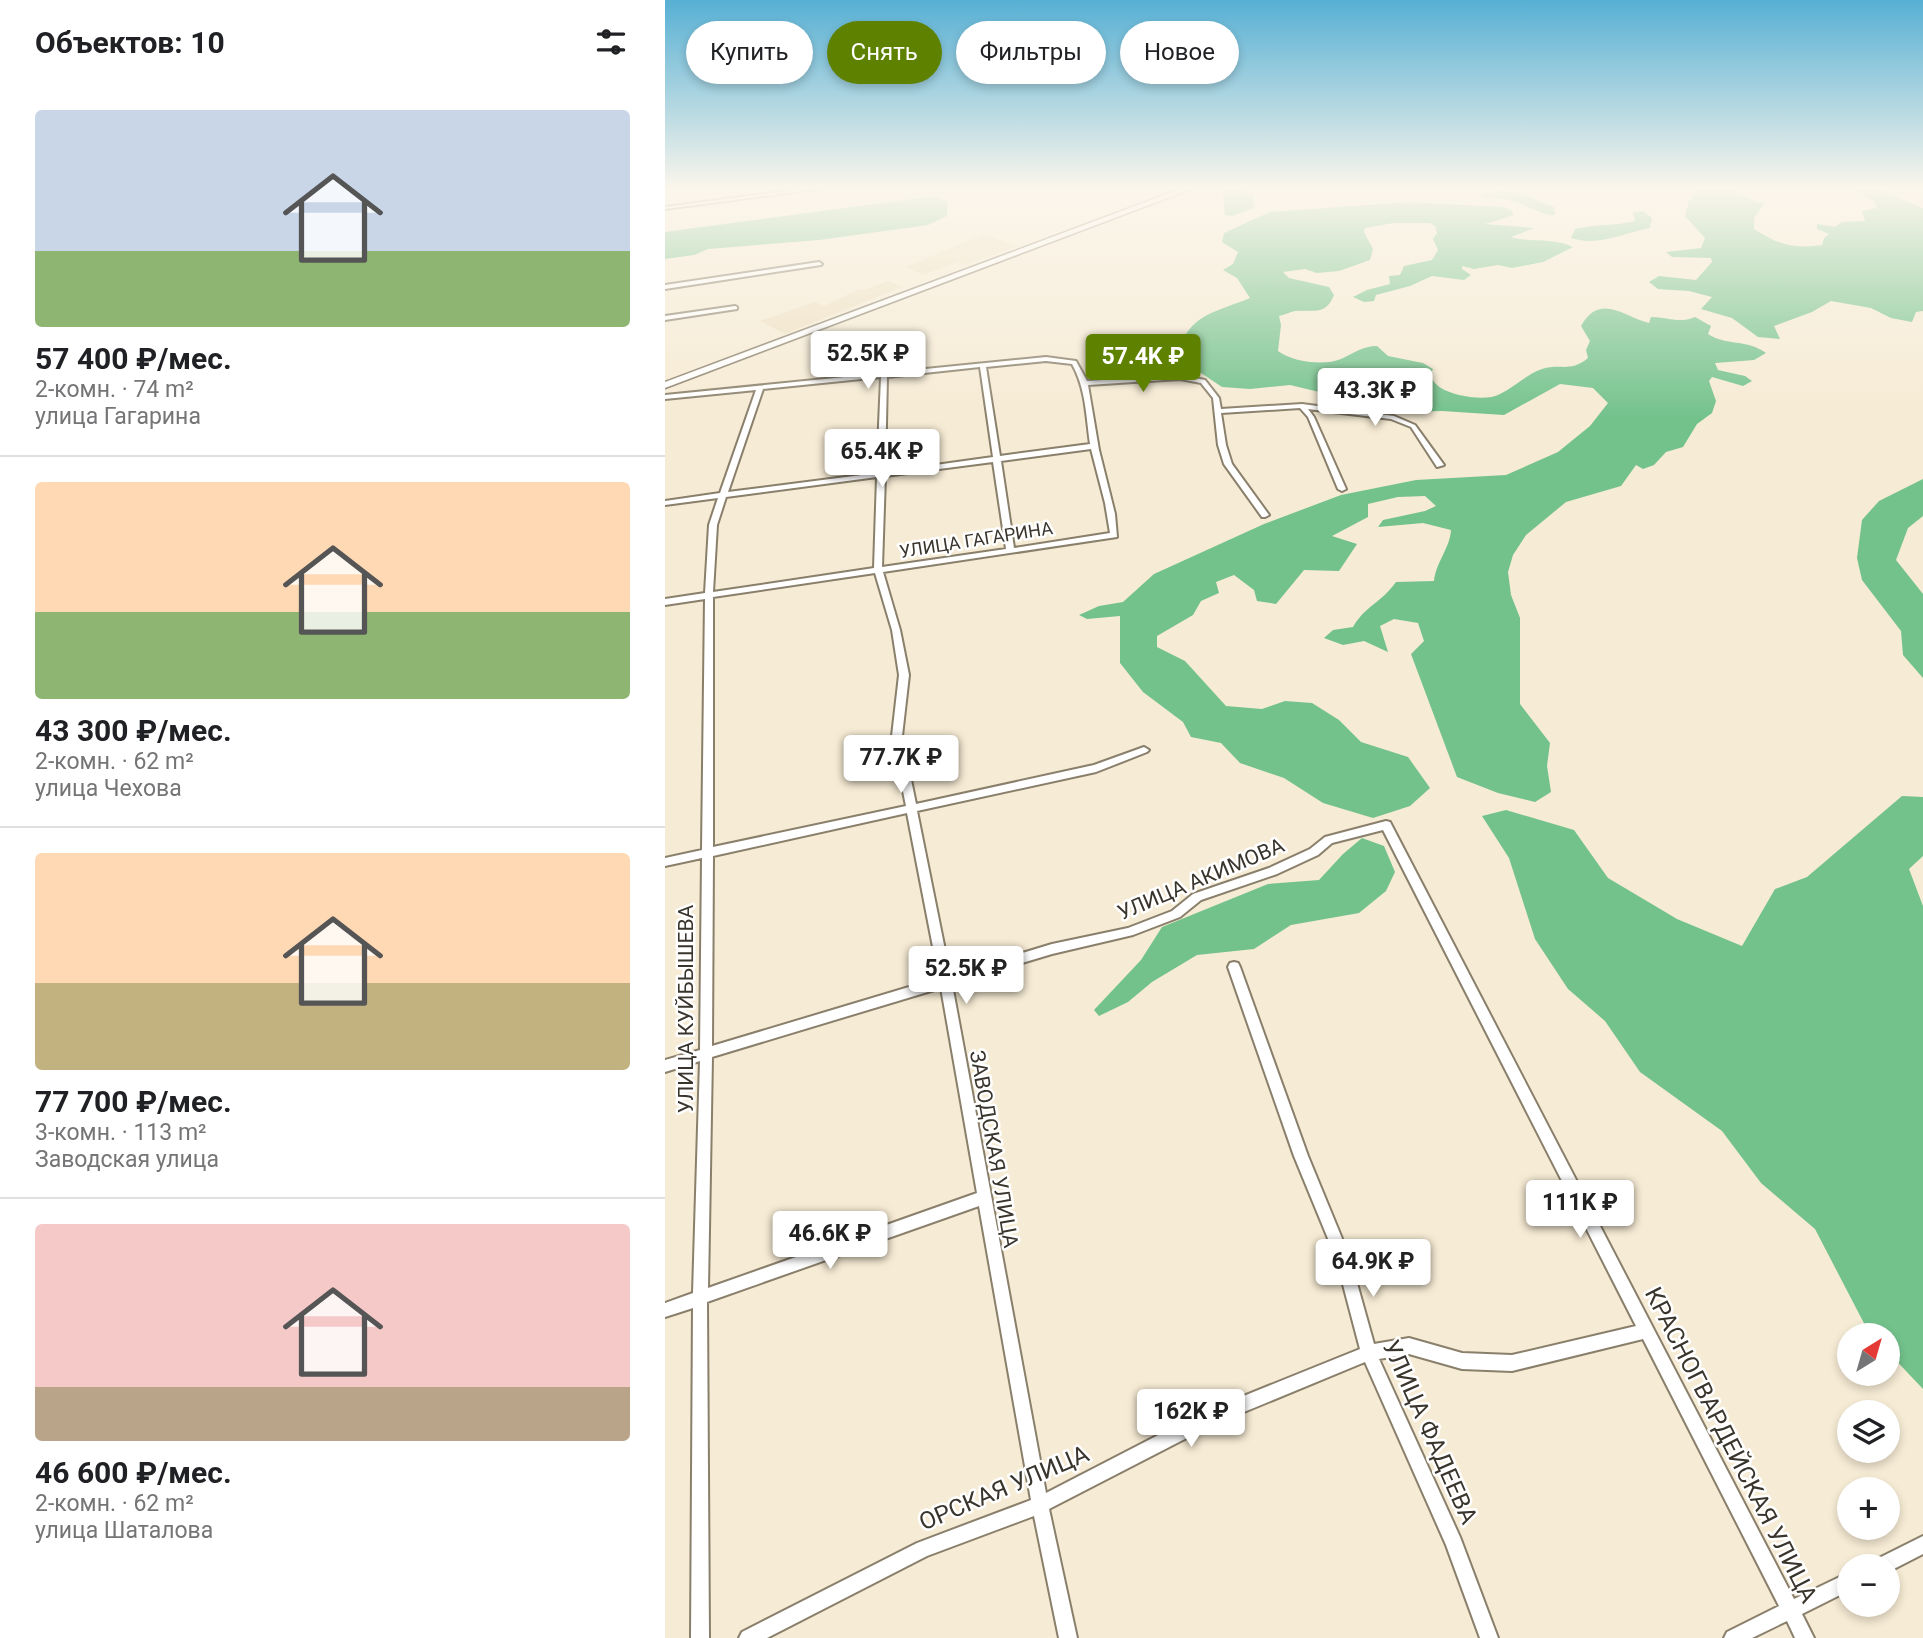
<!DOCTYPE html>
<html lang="ru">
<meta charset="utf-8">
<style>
body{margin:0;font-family:Roboto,sans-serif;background:#f6f6f6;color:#202124;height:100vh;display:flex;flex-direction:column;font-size:26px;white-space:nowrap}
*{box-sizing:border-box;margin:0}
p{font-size:23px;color:#757577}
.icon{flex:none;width:38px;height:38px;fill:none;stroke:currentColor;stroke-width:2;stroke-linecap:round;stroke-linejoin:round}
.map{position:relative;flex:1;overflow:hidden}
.details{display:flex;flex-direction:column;background:#fff;width:665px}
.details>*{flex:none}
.hud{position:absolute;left:21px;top:21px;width:665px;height:63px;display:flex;gap:14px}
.needle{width:46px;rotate:37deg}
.buttons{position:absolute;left:1172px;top:1323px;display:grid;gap:14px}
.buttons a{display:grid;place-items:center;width:63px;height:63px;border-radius:50%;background:#fff;box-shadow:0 4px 10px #0003;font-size:35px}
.price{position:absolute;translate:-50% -60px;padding:0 16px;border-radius:7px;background:#fff;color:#222;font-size:23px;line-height:46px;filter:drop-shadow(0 2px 4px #0008)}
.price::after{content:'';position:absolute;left:50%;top:42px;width:21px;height:16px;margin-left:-10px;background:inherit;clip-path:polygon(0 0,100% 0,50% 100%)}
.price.active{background:#5e8200;color:#fff}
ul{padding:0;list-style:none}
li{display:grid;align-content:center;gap:14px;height:371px;padding:0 35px}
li+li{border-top:2px solid #e0e0e0}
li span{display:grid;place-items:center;height:217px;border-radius:7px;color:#555}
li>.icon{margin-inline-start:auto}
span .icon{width:126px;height:126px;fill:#fffc;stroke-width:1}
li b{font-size:30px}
h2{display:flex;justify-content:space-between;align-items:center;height:84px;padding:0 35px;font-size:30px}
.pill{padding:0 24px;border-radius:32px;background:#fff;box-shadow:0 4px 10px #0003;font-size:24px;line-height:63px}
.pill.active{background:#5e8200;color:#fff}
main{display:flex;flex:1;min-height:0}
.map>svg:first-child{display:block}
</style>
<main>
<section class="details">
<h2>Объектов: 10<svg class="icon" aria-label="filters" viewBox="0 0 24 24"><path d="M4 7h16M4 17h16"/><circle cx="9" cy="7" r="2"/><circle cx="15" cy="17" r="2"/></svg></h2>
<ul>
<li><span style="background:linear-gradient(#c9d6e8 65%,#8fb573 0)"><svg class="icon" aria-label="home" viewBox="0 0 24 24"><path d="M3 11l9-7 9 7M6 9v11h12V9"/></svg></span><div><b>57 400 ₽/мес.</b><p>2-комн. · 74 m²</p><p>улица Гагарина</p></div></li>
<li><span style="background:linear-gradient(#ffd9b3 60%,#8fb573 0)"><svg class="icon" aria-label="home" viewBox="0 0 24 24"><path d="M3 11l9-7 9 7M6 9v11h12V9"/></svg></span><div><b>43 300 ₽/мес.</b><p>2-комн. · 62 m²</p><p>улица Чехова</p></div></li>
<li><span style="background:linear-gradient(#ffd9b3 60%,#c2b280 0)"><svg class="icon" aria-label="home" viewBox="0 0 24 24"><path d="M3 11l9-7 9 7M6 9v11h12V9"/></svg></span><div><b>77 700 ₽/мес.</b><p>3-комн. · 113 m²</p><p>Заводская улица</p></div></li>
<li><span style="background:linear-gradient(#f6c9c9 75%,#b9a48a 0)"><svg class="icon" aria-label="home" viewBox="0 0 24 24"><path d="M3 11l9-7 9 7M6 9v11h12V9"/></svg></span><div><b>46 600 ₽/мес.</b><p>2-комн. · 62 m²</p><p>улица Шаталова</p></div></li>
</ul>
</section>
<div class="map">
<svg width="1258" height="1638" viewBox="0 0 1258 1638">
<rect width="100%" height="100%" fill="#f6ebd4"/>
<g fill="#eee0c2">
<path d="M320,234L352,246L301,265L294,262L258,275L240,267Z"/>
<path d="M223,281L237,287L120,334L95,321L150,302L159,306L195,289L199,290Z"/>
</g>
<g fill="#73c28c">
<path d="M561,188H582L578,193L588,195L589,208L567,216L560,215L558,196Z"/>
<path d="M1033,188H1069L1080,197L1099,204L1089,218V229C1114,245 1128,249 1157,245L1159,238L1164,234L1152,229V224L1170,227L1177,222L1200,221L1197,211L1212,208L1209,201L1184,188H1210L1258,208V311L1251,312L1247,322L1226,318L1206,308L1166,301L1147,312L1109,326L1115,339L1093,337L1067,318L1036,309L1047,297L1024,291L993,289L984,282L994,276L1031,280L1047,262L1046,258L1007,257L1001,252L1036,248L1040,238L1020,216L1024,201Z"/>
<path d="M833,191L856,193L889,207L890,215C874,215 863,204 846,201C837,198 827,198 817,197L818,194Z"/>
<path d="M269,196L283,202L282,216L263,225L154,240L43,249L29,255L0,259V232Z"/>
<path d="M743,202L838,207L846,210L849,215L820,224L869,228L846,237C868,243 888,237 908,247L878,262L847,268L833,265L809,269L797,266V269L806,275L799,280L767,276L745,286L711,295L709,301L699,302L688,297L702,290L725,284L724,276L735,275L739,266L767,260L773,250L768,239L772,233L770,226L765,223H729L700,228L699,232L708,249L705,260L674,271L652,273L640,269L618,272L624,278L664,287L669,295C660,317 647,309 630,311C625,312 619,315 614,316L616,325L613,351C627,362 659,366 676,359C689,353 698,346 712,346L723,356L758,363L768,369L764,377C768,380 772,386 776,388C789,396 821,402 835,394C849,387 862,374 877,369C896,363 905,373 923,358L921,350L925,341L916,326C935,292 959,317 984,323L986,317C1004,317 1013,324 1030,317L1046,326L1043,334C1061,346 1082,339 1101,353L1089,360L1050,363L1053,370L1080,376L1087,381L1078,386L1047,377L1044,381L1051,401L1047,413L1032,424L1018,447L1001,452L989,465L978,469L971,465L956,486L901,502L861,535L848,555L843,572L846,595L855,618V704L885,743L882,766L886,792L870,802L833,793L792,777L746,654L759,641L753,623L729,619L715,626L723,652L699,641L678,645L659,638L668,630L688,627C699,607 717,602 731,582L769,581C771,562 785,548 786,530L758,523L713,527L718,520L760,511L771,506L760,496L733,497L703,504V517L667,536L692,544L674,571L639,570L611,604L592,601L589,590L569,575L551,582L554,593L536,601L528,615L492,636V647L520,661L561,706L597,709L620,701L647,703L674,720L696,742L743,757L765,788L745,806L708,818L658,803L619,778L575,763L556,743L526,737L518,722L478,692L455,663V616L422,619L414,615L434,606L458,602L489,574L599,524L676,495L751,480L841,475L893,452L925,426L943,403L928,388L895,384L839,415L777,411L735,412L692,405L671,396L625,385L585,389L557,387L512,357C522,314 549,313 585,298L572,278L558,270L568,264L573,252L557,242L559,233L605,212Z"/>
<path d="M978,211L987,218L985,228C957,233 934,247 906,238L910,229C930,224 950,226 970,221L968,213Z"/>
<path d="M1258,479V516L1243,528L1231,560L1258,594V678L1238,655L1236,631L1197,580L1192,558L1197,520L1214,501Z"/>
<path d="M1237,796L1258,797V856L1244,869L1258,906V1389L1223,1352V1335H1208L1202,1329L1150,1229L1096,1183L1057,1131L975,1072L940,1021L903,989L870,939L844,858L817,816L841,810L909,830L943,878L1012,919L1077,946L1110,889L1142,877Z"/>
<path d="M697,838L719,846L730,872L721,891L694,913L626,925L589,949L532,955L487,982L463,1002L434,1016L429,1010L476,960L497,927L603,884L654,880L678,854Z"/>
</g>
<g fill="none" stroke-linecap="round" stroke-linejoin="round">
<defs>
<g id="street">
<path d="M144,188H160L0,209V207Z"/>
<path d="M154,262L157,264L156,265L0,289V285Z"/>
<path d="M70,306L72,307V309L0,320V316Z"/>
<path d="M381,357L411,361L422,381L515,375L540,380L554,398L556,409L637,404L729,416L750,425L779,465L772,467L746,427L726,419L643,409L649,417L681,489L677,491L673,489L643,417L635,408L556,413L561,445L567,464L604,515L600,517H597L559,464L553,445L548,398L536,383L515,379L423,385L434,450L450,514L452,537L218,572L235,630L244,675L237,736L251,804L429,765L479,747L484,750L482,752L431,772L252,811L285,975L387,944L463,928L507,911L528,894L604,868L645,849L660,837L721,821L725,822L1129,1599L1185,1572V1590L1137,1614L1149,1638H1130L1122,1621L1087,1638H1059L1062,1632L1114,1606L978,1339L847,1371L797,1369L744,1354L714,1359L795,1537L833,1638H815L781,1545L700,1362L545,1426L384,1509L412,1638H394L369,1516L262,1556L102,1638H74L77,1632L252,1543L366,1500L314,1206L42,1302L44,1638H26L28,1308L0,1317V1303L28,1293L35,1061L0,1072V1060L35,1050L37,858L0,866V858L37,850L40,599L0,605V599L40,593L44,525L53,498L0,505V501L55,493L91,390L0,399V395ZM381,361L407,364C421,389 421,416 425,444L335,456L321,367ZM315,367L328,457L220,472L222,377ZM216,377L212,473L63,492L98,389ZM426,449L440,503L445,533L349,548L336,461ZM328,462L341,549L217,567L220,476ZM212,477L209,568L48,592L52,525L61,497ZM210,573L227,630L234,675L227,736L241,806L48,847V597ZM242,813L274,978L47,1046L48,856ZM718,830L971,1326L847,1355L797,1353L744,1338L709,1344L685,1258L643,1156L575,967L573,963L569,962L565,963L563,967L629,1156L671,1258L695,1349L534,1414L381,1493L287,984L387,954L468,935L515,917L536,900L612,874L653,855L667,843ZM276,988L312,1193L43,1288L47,1057Z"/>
<path d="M1258,1536V1554L1223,1572V1566H1207L1210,1560Z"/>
</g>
<path id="secondary" d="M518,188H529L0,388V382Z"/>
</defs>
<use href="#street" stroke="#897f6b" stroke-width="4"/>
<use href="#secondary" stroke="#897f6b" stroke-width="3"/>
<use href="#street" fill="#fff" fill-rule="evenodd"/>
<use href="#secondary" fill="#fff" fill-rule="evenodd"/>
</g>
<linearGradient id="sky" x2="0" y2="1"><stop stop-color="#57b0d4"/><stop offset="0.45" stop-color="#fbf6ec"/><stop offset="1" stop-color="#fbf6ec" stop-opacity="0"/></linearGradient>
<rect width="1258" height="418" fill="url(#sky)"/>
<g text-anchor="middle" stroke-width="5" stroke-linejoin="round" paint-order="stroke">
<g font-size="18" fill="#39342c" stroke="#fff">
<text transform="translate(311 540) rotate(-9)" y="6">УЛИЦА ГАГАРИНА</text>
</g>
<g font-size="21" fill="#39342c" stroke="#fff">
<text transform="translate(536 879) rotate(-23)" y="7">УЛИЦА АКИМОВА</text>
<text transform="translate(21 1009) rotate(-90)" y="7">УЛИЦА КУЙБЫШЕВА</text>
<text transform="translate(329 1149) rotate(80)" y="7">ЗАВОДСКАЯ УЛИЦА</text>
</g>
<g font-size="24" fill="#39342c" stroke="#fff">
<text transform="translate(765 1432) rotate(66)" y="8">УЛИЦА ФАДЕЕВА</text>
<text transform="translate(1066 1445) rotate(63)" y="8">КРАСНОГВАРДЕЙСКАЯ УЛИЦА</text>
<text transform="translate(339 1488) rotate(-23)" y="8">ОРСКАЯ УЛИЦА</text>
</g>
</g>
</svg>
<div class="buttons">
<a><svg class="needle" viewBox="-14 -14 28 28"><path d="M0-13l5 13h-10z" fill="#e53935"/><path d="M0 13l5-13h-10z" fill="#757577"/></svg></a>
<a><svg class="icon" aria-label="layers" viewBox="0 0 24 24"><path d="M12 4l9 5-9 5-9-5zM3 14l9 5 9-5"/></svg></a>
<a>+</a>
<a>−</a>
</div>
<b class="price" style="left:203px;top:391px">52.5K ₽</b>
<b class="price active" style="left:478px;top:394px">57.4K ₽</b>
<b class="price" style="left:710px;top:428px">43.3K ₽</b>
<b class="price" style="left:217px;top:489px">65.4K ₽</b>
<b class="price" style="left:236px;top:795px">77.7K ₽</b>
<b class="price" style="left:301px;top:1006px">52.5K ₽</b>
<b class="price" style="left:915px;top:1240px">111K ₽</b>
<b class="price" style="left:165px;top:1271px">46.6K ₽</b>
<b class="price" style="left:708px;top:1299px">64.9K ₽</b>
<b class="price" style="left:526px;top:1449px">162K ₽</b>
<div class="hud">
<a class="pill">Купить</a>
<a class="pill active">Снять</a>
<a class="pill">Фильтры</a>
<a class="pill">Новое</a>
</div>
</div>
</main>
